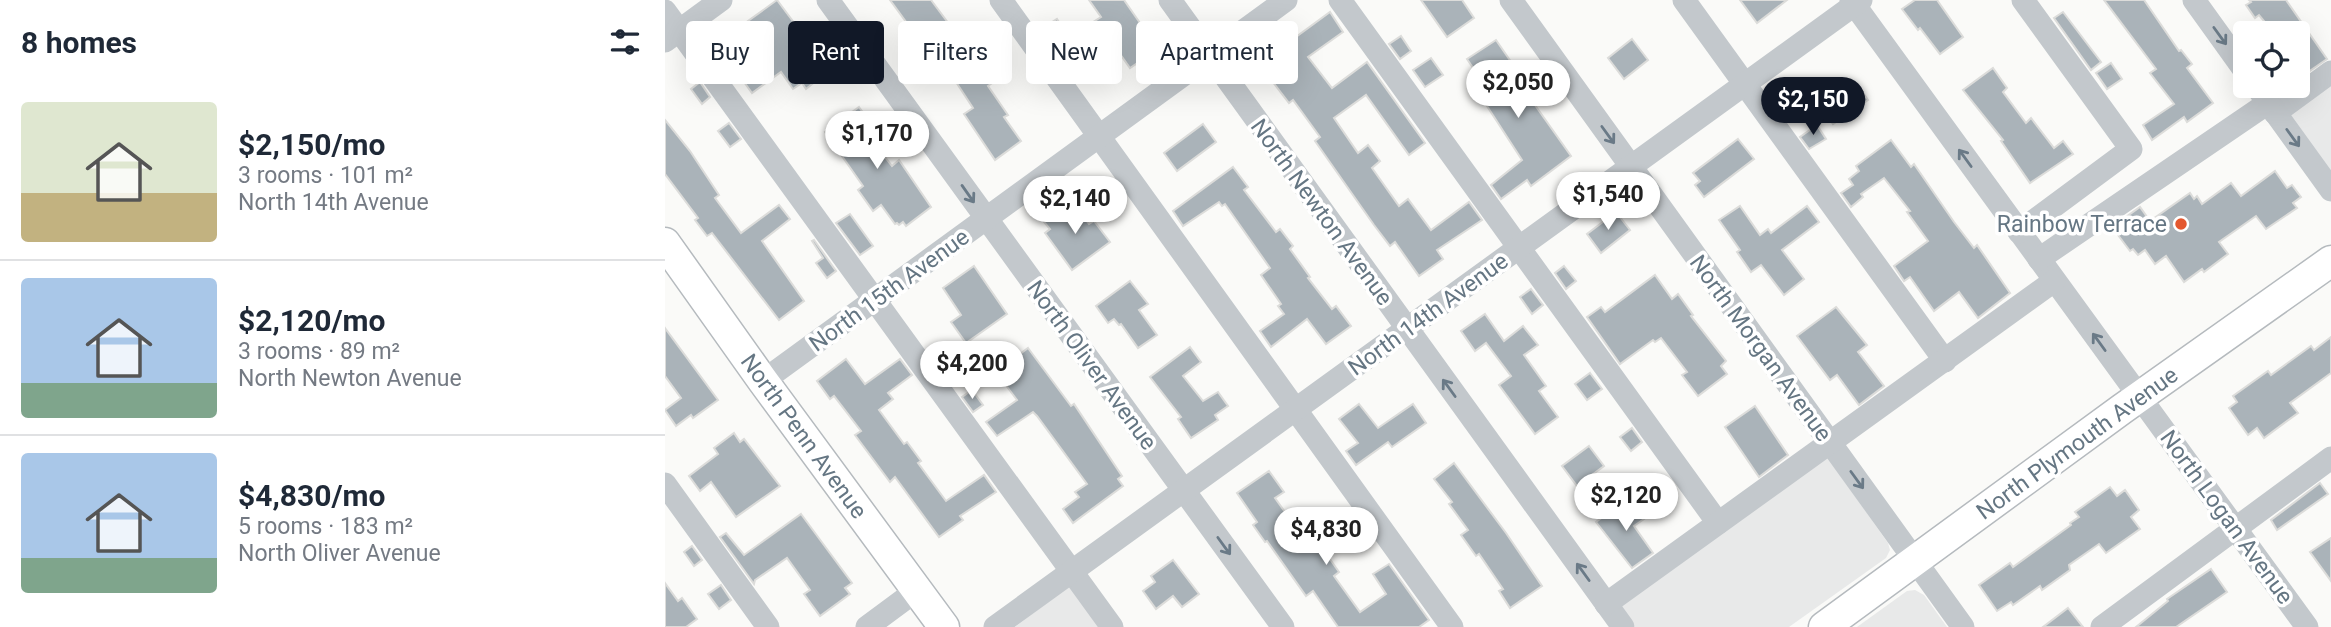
<!DOCTYPE html>
<meta charset="utf-8">
<style>
body{margin:0;font-family:Roboto,sans-serif;background:#f6f6f7;color:#1f2937;height:100vh;display:flex;flex-direction:column;font-size:26px;white-space:nowrap}
*{box-sizing:border-box;margin:0}
p{font-size:23px;color:#747a83}
.icon{flex:none;width:38px;height:38px;fill:none;stroke:currentColor;stroke-width:2;stroke-linecap:round;stroke-linejoin:round}
.map{position:relative;flex:1;overflow:hidden}
.drawer{display:flex;flex-direction:column;background:#fff;width:665px}
.drawer>*{flex:none}
.top-card{position:absolute;left:21px;top:21px;width:665px;height:63px;display:flex;gap:14px}
.buttons{position:absolute;left:1568px;top:21px;display:grid;gap:14px}
.buttons a{display:grid;place-items:center;width:77px;height:77px;border-radius:7px;background:#fff;box-shadow:0 7px 28px #0002;font-size:35px}
.price{position:absolute;translate:-50% -60px;padding:0 16px;border-radius:24px;background:#fff;color:#222;font-size:23px;line-height:46px;filter:drop-shadow(0 2px 4px #0008)}
.price::after{content:'';position:absolute;left:50%;top:42px;width:21px;height:16px;margin-left:-10px;background:inherit;clip-path:polygon(0 0,100% 0,50% 100%)}
.price.selected{background:#111827;color:#fff}
ul{padding:0;list-style:none}
li{display:flex;align-items:center;gap:21px;height:175px;padding:0 21px}
li+li{border-top:2px solid #e0e1e3}
li span{display:grid;place-items:center;flex:none;width:196px;height:140px;border-radius:7px;color:#555}
li>.icon{margin-inline-start:auto}
span .icon{width:84px;height:84px;fill:#fffc;stroke-width:1}
li b{font-size:30px}
h2{display:flex;justify-content:space-between;align-items:center;height:84px;padding:0 21px;font-size:30px}
.tag{padding:0 24px;border-radius:7px;background:#fff;box-shadow:0 7px 28px #0002;font-size:24px;line-height:63px}
.tag.selected{background:#111827;color:#fff}
main{display:flex;flex:1;min-height:0}
.map>svg:first-child{display:block}
</style>
<main>
<section class="drawer">
<h2>8 homes<svg class="icon" aria-label="filters" viewBox="0 0 24 24"><path d="M4 7h16M4 17h16"/><circle cx="9" cy="7" r="2"/><circle cx="15" cy="17" r="2"/></svg></h2>
<ul>
<li><span style="background:linear-gradient(#dfe7d0 65%,#c2b280 0)"><svg class="icon" aria-label="home" viewBox="0 0 24 24"><path d="M3 11l9-7 9 7M6 9v11h12V9"/></svg></span><div><b>$2,150/mo</b><p>3 rooms · 101 m²</p><p>North 14th Avenue</p></div></li>
<li><span style="background:linear-gradient(#a9c7e8 75%,#7fa58c 0)"><svg class="icon" aria-label="home" viewBox="0 0 24 24"><path d="M3 11l9-7 9 7M6 9v11h12V9"/></svg></span><div><b>$2,120/mo</b><p>3 rooms · 89 m²</p><p>North Newton Avenue</p></div></li>
<li><span style="background:linear-gradient(#a9c7e8 75%,#7fa58c 0)"><svg class="icon" aria-label="home" viewBox="0 0 24 24"><path d="M3 11l9-7 9 7M6 9v11h12V9"/></svg></span><div><b>$4,830/mo</b><p>5 rooms · 183 m²</p><p>North Oliver Avenue</p></div></li>
</ul>
</section>
<div class="map">
<svg width="1666" height="627" viewBox="0 0 1666 627">
<rect width="100%" height="100%" fill="#fafaf8"/>
<g fill="#e8e9e9">
<path d="M1666,63V174L1613,100Z"/>
<path d="M1151,441L1223,543L1225,550L1221,558L1124,627H970L946,594Z"/>
<path d="M416,577L452,627H350Z"/>
<path d="M1250,590L1259,595L1282,627H1192L1242,591Z"/>
</g>
<g fill="#aab3b9" stroke="#dcdcda" stroke-width="2">
<path d="M112,0L151,52L154,50L164,65L150,76L152,80L141,89L137,83L128,89L116,72L87,93L74,75L91,63L71,36L86,25L83,21Z"/>
<path d="M225,0H266L293,36L299,31L314,51L311,54L330,81L323,86L343,115L339,117L356,141L330,160L299,114L308,108L289,79L291,77L263,41L258,45Z"/>
<path d="M424,0H459L493,49L465,68L443,37L437,41L425,24L436,17Z"/>
<path d="M756,0H797L809,18L782,37Z"/>
<path d="M1075,0H1122L1092,23Z"/>
<path d="M1250,0H1272L1298,37L1275,54L1255,28L1253,30L1237,9Z"/>
<path d="M1439,0H1479L1514,51L1516,50L1527,64L1522,68L1548,103L1522,122L1519,117L1487,140L1478,125L1509,104L1485,73L1491,69Z"/>
<path d="M1584,0H1621L1662,59L1633,79V33H1609L1594,15L1590,18L1581,5L1586,2Z"/>
<path d="M665,12L678,32L643,57L667,88L702,62L760,143L744,155L701,95L669,118L693,153L703,145L715,161L707,168L734,206L743,199L766,230L804,202L817,220L772,250L778,259L754,276L730,242L725,246L709,225L650,141L655,137L628,100L624,103L594,64Z"/>
<path d="M1398,12L1436,62L1426,70L1389,18Z"/>
<path d="M392,19L402,34L386,45L375,30Z"/>
<path d="M736,36L746,51L735,59L724,44Z"/>
<path d="M967,39L983,60L959,79L943,58Z"/>
<path d="M831,40L869,95L865,98L906,156L866,186L862,180L836,199L826,185L857,160L820,103L828,97L802,59Z"/>
<path d="M766,58L778,75L760,87L748,70Z"/>
<path d="M1446,63L1457,79L1442,89L1431,73Z"/>
<path d="M1328,68L1342,88L1338,92L1361,123L1366,118L1389,148L1398,141L1408,154L1365,183L1336,141L1338,140L1298,90Z"/>
<path d="M35,82L45,97L37,104L26,89Z"/>
<path d="M1192,84L1203,100L1168,124L1157,108Z"/>
<path d="M194,107L209,128L202,134L227,166L234,160L266,207L241,226L238,222L234,225L232,223L230,224L216,205L208,211L193,190L198,186L160,132Z"/>
<path d="M0,120L25,151L54,195L50,198L76,233L114,205L125,219L97,241L139,301L114,320L47,233L42,236L30,220L33,218L0,174Z"/>
<path d="M64,123L76,139L65,147L53,131Z"/>
<path d="M538,124L551,142L512,171L499,153Z"/>
<path d="M1152,125L1161,139L1144,149L1135,137Z"/>
<path d="M1073,139L1089,159L1039,197L1030,185L1035,181L1028,173Z"/>
<path d="M1226,140L1246,167L1249,164L1289,222L1309,248L1312,245L1345,293L1313,318L1294,292L1269,311L1245,277L1239,281L1229,266L1263,241L1242,212L1245,211L1219,178L1196,194L1198,197L1186,207L1176,193L1188,185L1184,179L1194,171L1191,166Z"/>
<path d="M568,167L583,187L579,190L611,232L615,229L628,246L625,249L645,277L643,278L667,309L671,306L686,326L661,344L642,319L606,347L595,331L619,314L613,306L616,304L596,275L605,268L560,204L557,206L554,202L518,226L508,211Z"/>
<path d="M1610,171L1622,188L1627,185L1636,197L1628,203L1632,208L1601,229L1591,216L1554,242L1563,254L1539,272L1537,269L1519,282L1501,256L1490,264L1480,250L1473,255L1468,249L1465,251L1447,227L1475,207L1485,221L1525,193L1529,199L1532,196L1537,204L1566,183L1576,196Z"/>
<path d="M407,201L424,224L429,221L445,242L407,270L380,233L385,229L379,222Z"/>
<path d="M1075,206L1095,235L1103,229L1106,233L1142,206L1154,222L1117,250L1139,279L1119,295L1096,265L1086,272L1072,252L1075,250L1054,220Z"/>
<path d="M951,212L965,230L936,253L922,234Z"/>
<path d="M185,214L208,246L195,255L171,223Z"/>
<path d="M149,240L171,271L162,278L151,263L158,258L147,241Z"/>
<path d="M309,266L342,314L301,343L286,322L296,315L278,288Z"/>
<path d="M899,266L911,281L901,289L890,273Z"/>
<path d="M990,275L1007,299L1013,294L1028,315L1026,316L1061,361L1056,366L1062,374L1033,396L1017,375L1022,372L996,338L990,342L988,340L955,364L922,317L936,307L940,312Z"/>
<path d="M465,281L483,304L474,310L492,335L473,348L456,324L454,325L449,319L443,323L431,306Z"/>
<path d="M866,289L878,305L867,314L855,297Z"/>
<path d="M1171,307L1202,345L1193,352L1219,386L1194,405L1172,375L1165,380L1132,336Z"/>
<path d="M820,314L839,341L858,326L873,345L859,355L881,386L874,391L893,417L870,434L834,385L846,376L821,343L810,351L796,331Z"/>
<path d="M0,328L53,400L28,418L26,415L11,426L0,410L16,398L0,376Z"/>
<path d="M1666,337V373L1625,403L1633,413L1599,438L1592,428L1583,435L1564,408L1572,402L1568,396L1603,371L1606,375L1646,346L1649,350Z"/>
<path d="M277,346L288,360L277,368L266,354Z"/>
<path d="M525,347L536,362L518,376L538,401L553,392L563,406L550,415L553,420L526,438L513,419L516,417L485,377Z"/>
<path d="M363,348L406,406L409,404L457,476L453,479L458,486L408,523L398,509L414,497L410,492L422,484L372,416L368,412L332,436L321,422L352,400L331,372Z"/>
<path d="M181,359L200,384L235,359L247,375L223,393L228,399L214,410L239,444L242,442L256,461L253,463L281,501L319,475L331,492L295,516L298,520L274,537L230,477L225,482L190,435L196,431L169,396L165,399L152,381Z"/>
<path d="M925,373L937,389L922,400L910,384Z"/>
<path d="M307,390L318,405L308,412L297,397Z"/>
<path d="M694,404L713,428L748,404L761,423L727,447L723,442L691,465L681,451L693,443L674,419Z"/>
<path d="M1090,406L1123,455L1094,477L1060,427Z"/>
<path d="M967,428L977,442L966,451L955,437Z"/>
<path d="M69,433L75,442L79,439L115,486L71,517L46,482L35,491L24,476L53,454L49,448Z"/>
<path d="M924,446L939,466L912,486L897,466Z"/>
<path d="M789,463L841,533L877,586L845,608L834,591L838,589L814,554L811,556L796,535L803,530L784,504L787,502L769,479Z"/>
<path d="M604,471L619,492L610,498L640,540L645,537L658,554L660,552L674,572L669,576L695,612L721,594L708,574L724,564L764,620L754,627H673L648,591L641,596L602,541L600,542L588,525L592,522L572,493Z"/>
<path d="M1655,483L1663,494L1612,530L1606,520Z"/>
<path d="M1445,487L1452,496L1460,490L1474,510L1466,517L1475,529L1441,553L1434,544L1404,565L1405,570L1377,590L1375,586L1348,605L1346,602L1332,611L1314,585L1345,563L1348,567L1406,525L1405,523L1414,517L1410,512Z"/>
<path d="M963,498L979,519L969,526L988,553L967,568L931,522Z"/>
<path d="M136,514L187,583L180,588L185,594L155,616L139,594L145,590L122,558L90,580L89,584L55,537L61,533L79,555Z"/>
<path d="M1666,538V581L1645,552Z"/>
<path d="M27,546L37,560L29,566L19,552Z"/>
<path d="M508,560L534,594L517,607L508,596L491,609L478,591L490,582L486,576Z"/>
<path d="M1546,569L1562,592L1511,627H1471L1503,601L1502,599Z"/>
<path d="M0,583L13,601L17,598L32,619L21,627H0Z"/>
<path d="M56,585L66,600L54,609L43,594Z"/>
<path d="M1403,608L1418,627H1378Z"/>
</g>
<g fill="none" stroke-linecap="round" stroke-linejoin="round">
<defs>
<g id="major">
<path d="M0,243L98,381L279,627"/>
<path d="M1159,627L1457,409L1666,261"/>
</g>
</defs>
<use href="#major" stroke="#b5babe" stroke-width="33"/>
<g stroke="#c3c8cc" stroke-width="23">
<path d="M163,0L618,627"/>
<path d="M336,0L787,627"/>
<path d="M505,0L958,627"/>
<path d="M675,0L1053,523"/>
<path d="M846,0L1298,627"/>
<path d="M1019,0L1280,361"/>
<path d="M1186,0L1642,627"/>
<path d="M1529,0L1580,71"/>
<path d="M0,11L447,627"/>
<path d="M0,41L56,0"/>
<path d="M1591,86L1666,190"/>
<path d="M1610,113L1666,72"/>
<path d="M1354,232L1466,149L1358,0"/>
<path d="M1374,259L1603,103"/>
<path d="M98,381L621,0"/>
<path d="M0,484L103,627"/>
<path d="M941,604L1389,281"/>
<path d="M202,627L252,590"/>
<path d="M330,627L1196,0"/>
<path d="M1437,627L1666,458"/>
</g>
<use href="#major" stroke="#fff" stroke-width="30"/>
</g>
<defs><path id="oneway-shaft" d="M-6 0H5M1.5-3L5.5 0L1.5 3" fill="none" stroke-width="1.6" stroke-linecap="round" stroke-linejoin="round" transform="scale(1.75)"/></defs>
<g stroke="#6a7a87">
<use href="#oneway-shaft" transform="translate(1555 36) rotate(54)"/>
<use href="#oneway-shaft" transform="translate(943 135) rotate(54)"/>
<use href="#oneway-shaft" transform="translate(1628 138) rotate(54)"/>
<use href="#oneway-shaft" transform="translate(1300 158) rotate(-126)"/>
<use href="#oneway-shaft" transform="translate(303 194) rotate(55)"/>
<use href="#oneway-shaft" transform="translate(1434 342) rotate(-126)"/>
<use href="#oneway-shaft" transform="translate(784 388) rotate(-126)"/>
<use href="#oneway-shaft" transform="translate(1192 480) rotate(54)"/>
<use href="#oneway-shaft" transform="translate(559 546) rotate(54)"/>
<use href="#oneway-shaft" transform="translate(918 572) rotate(-126)"/>
</g>
<circle fill="#e4572e" stroke="#fff" stroke-width="2.5" cx="1516" cy="224" r="7"/>
<g text-anchor="middle" stroke-width="7" stroke-linejoin="round" paint-order="stroke">
<g font-size="23" fill="#657683" stroke="#fff">
<text transform="translate(657 212) rotate(54)" y="8">North Newton Avenue</text>
<text transform="translate(224 290) rotate(-36)" y="8">North 15th Avenue</text>
<text transform="translate(763 314) rotate(-36)" y="8">North 14th Avenue</text>
<text transform="translate(1096 348) rotate(54)" y="8">North Morgan Avenue</text>
<text transform="translate(427 365) rotate(54)" y="8">North Oliver Avenue</text>
<text transform="translate(139 436) rotate(54)" y="8">North Penn Avenue</text>
<text transform="translate(1412 443) rotate(-36)" y="8">North Plymouth Avenue</text>
<text transform="translate(1562 517) rotate(54)" y="8">North Logan Avenue</text>
</g>
<g font-size="23" fill="#657683" stroke="#fff" text-anchor="end">
<text x="1502" y="232">Rainbow Terrace</text>
</g>
</g>
</svg>
<div class="buttons">
<a><svg class="icon" aria-label="locate" viewBox="0 0 24 24"><circle cx="12" cy="12" r="6"/><path d="M12 2v4M12 18v4M2 12h4M18 12h4"/></svg></a>
</div>
<b class="price" style="left:853px;top:120px">$2,050</b>
<b class="price selected" style="left:1148px;top:137px">$2,150</b>
<b class="price" style="left:212px;top:171px">$1,170</b>
<b class="price" style="left:943px;top:232px">$1,540</b>
<b class="price" style="left:410px;top:236px">$2,140</b>
<b class="price" style="left:307px;top:401px">$4,200</b>
<b class="price" style="left:961px;top:533px">$2,120</b>
<b class="price" style="left:661px;top:567px">$4,830</b>
<div class="top-card">
<a class="tag">Buy</a>
<a class="tag selected">Rent</a>
<a class="tag">Filters</a>
<a class="tag">New</a>
<a class="tag">Apartment</a>
</div>
</div>
</main>
